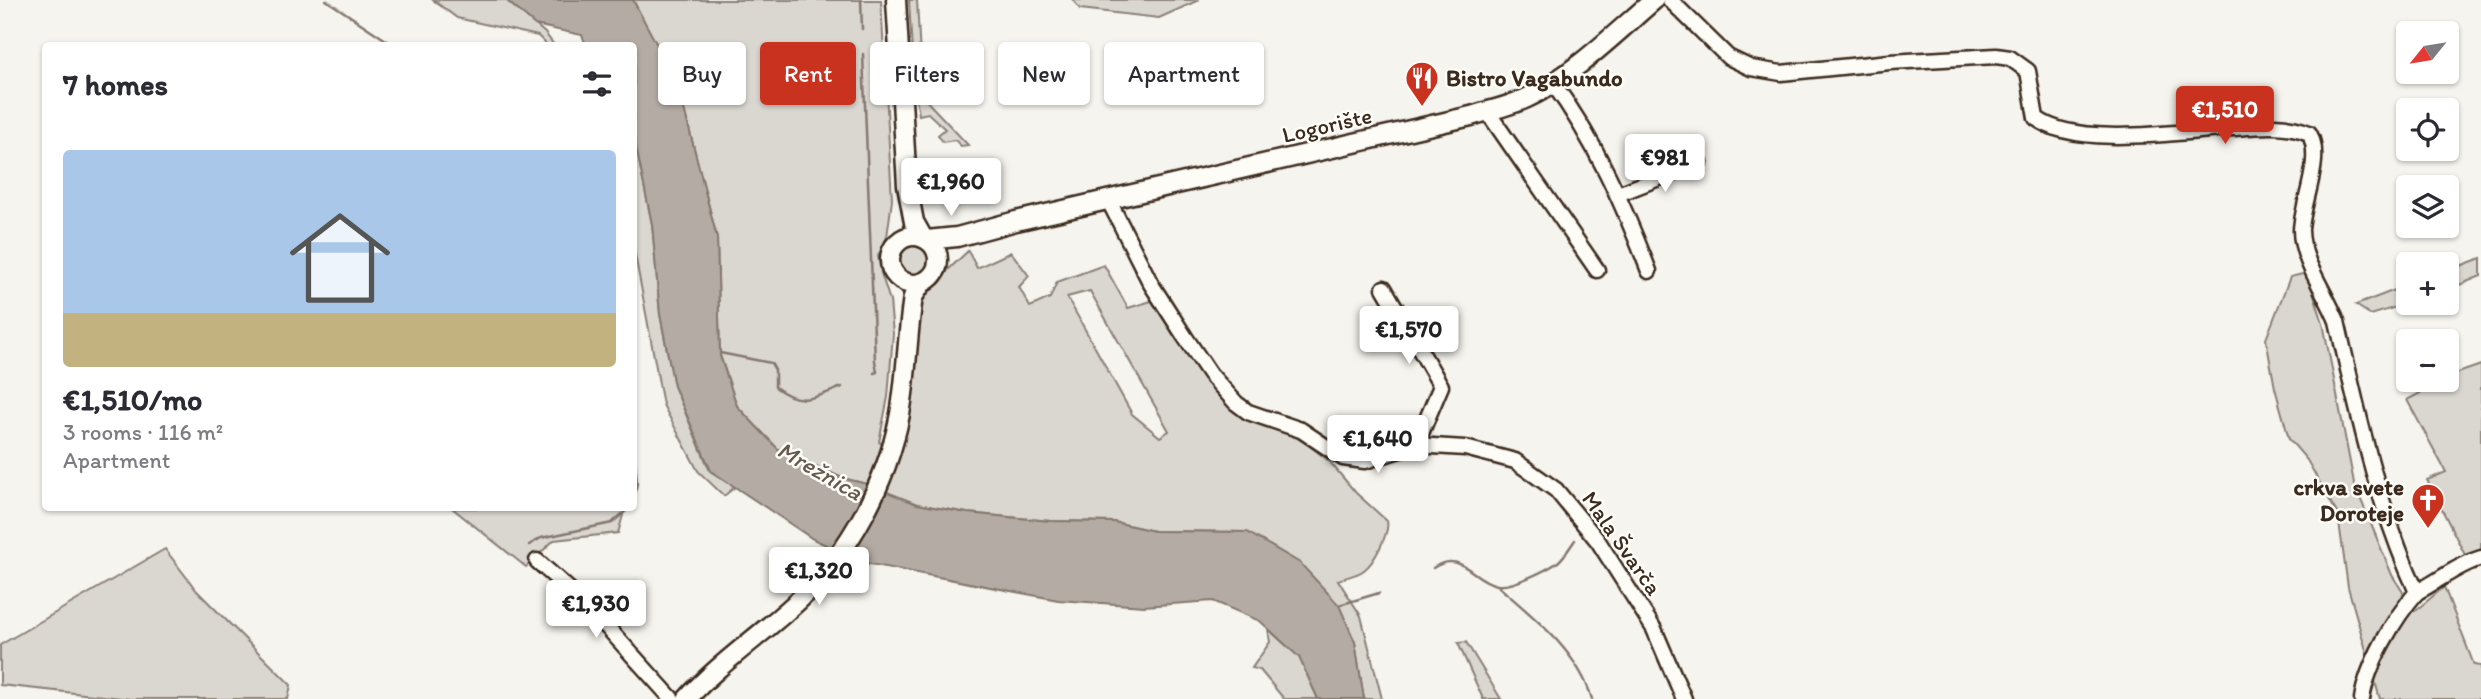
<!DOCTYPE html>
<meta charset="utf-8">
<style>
body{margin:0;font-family:Itim,sans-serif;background:#f7f7f7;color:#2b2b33;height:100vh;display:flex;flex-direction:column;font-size:26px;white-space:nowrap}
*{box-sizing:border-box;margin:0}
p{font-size:23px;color:#7c7c81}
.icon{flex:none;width:38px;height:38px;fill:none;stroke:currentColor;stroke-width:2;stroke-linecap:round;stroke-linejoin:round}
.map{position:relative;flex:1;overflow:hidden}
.drawer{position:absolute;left:42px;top:42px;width:595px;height:469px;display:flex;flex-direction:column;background:#fff;border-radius:7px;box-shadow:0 2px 5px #0004}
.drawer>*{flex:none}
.guide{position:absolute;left:658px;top:42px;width:665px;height:63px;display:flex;gap:14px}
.needle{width:46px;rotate:240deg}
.fabs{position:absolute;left:2396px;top:21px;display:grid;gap:14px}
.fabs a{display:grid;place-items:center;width:63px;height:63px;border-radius:7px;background:#fff;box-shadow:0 2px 5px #0004;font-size:35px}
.price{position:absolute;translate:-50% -60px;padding:0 16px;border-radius:7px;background:#fff;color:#222;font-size:23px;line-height:46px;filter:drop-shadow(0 2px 4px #0008)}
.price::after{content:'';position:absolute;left:50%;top:42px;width:21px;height:16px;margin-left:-10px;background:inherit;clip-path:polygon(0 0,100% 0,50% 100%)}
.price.current{background:#c8321e;color:#fff}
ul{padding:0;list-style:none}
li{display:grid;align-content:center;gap:14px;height:371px;padding:0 21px}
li+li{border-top:2px solid #e1e1e2}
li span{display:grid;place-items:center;height:217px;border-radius:7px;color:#555}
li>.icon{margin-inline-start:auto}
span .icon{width:126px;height:126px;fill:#fffc;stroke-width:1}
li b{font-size:30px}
h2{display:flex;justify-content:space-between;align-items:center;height:84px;padding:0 21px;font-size:30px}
.tag{padding:0 24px;border-radius:7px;background:#fff;box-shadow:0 2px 5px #0004;font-size:24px;line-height:63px}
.tag.current{background:#c8321e;color:#fff}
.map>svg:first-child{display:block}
</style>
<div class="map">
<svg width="2481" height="699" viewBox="0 0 2481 699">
<rect width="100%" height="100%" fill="#f5f4ee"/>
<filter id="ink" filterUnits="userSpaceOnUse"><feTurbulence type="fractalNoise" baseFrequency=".0143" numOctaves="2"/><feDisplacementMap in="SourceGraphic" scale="14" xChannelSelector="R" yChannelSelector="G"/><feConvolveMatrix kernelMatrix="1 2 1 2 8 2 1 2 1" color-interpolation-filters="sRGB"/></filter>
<g filter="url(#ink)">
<g fill="#dad6d0" stroke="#8a8077" stroke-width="2" fill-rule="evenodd">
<path d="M433,0H506L545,33L554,45H547L538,36L457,18Z"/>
<path d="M633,0H881L892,200L887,237L878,256L881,273L890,301L893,334L888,397L879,442L883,444L867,484L842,478L778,449L737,406L720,355L717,238L702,179L684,109Z"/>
<path d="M909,0H917L922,96L968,145L961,146L955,140L943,142L938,135L945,129L928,113L919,115L914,86Z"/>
<path d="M1073,0H1199L1159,18L1080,9Z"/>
<path d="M634,137L652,224L660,314L674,386L710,471L735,487L724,496L698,471L663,405L634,249Z"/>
<circle cx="914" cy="260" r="18"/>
<path d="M968,251L977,268L1011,252L1029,276L1019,287L1030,307L1050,298L1057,282L1104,265L1128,308L1155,300L1233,409L1248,420L1301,439L1329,461L1356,493L1387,521C1390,532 1374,563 1364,570C1358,575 1346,577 1338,580L1361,616L1382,699H1364L1355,642L1247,532L1154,531L1114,522L1051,521L967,513L917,504L883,493L899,445H902L910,407L922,298L941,282L948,270ZM1090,291L1169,431L1160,437L1132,414L1067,297Z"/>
<path d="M2481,258V276L2447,290V271Z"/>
<path d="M2307,273L2323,323L2354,483L2392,575L2415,611L2444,587L2474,665L2481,666V699H2380L2348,587L2338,515L2307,460L2289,439L2275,388L2266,339L2290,277Z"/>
<path d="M2408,285L2409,303L2371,315L2356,305Z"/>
<path d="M2481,365V552L2471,557L2465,555L2427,480L2446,472L2407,400L2458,373Z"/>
<path d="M452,508H625L618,533L554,540L526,567Z"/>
<path d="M165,549L197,591L291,685L288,699H131L0,685V645Z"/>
<path d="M1268,629L1299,657L1318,699H1284L1260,670L1252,668L1270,642Z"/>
<path d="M1466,642L1501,699H1483L1458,643Z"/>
</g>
<path fill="#b4aca4" stroke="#84786e" stroke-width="2" d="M506,0H633L664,58L684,109L717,238L720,356L737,406L778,449L842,478L867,484L917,504L967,513L1050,521L1114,522L1154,531L1247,532L1300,563L1339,605L1355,642L1364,699H1318L1299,657L1260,621L1213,601L1144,606L1058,600L865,563L813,539L711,471L674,386L660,314L652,224L634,137V46L586,45L582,35L535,25Z"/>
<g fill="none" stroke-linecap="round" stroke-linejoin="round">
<g stroke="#84786e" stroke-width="2.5">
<path d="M326,0L395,46"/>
<path d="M861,0L862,29"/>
<path d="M863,54L875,361L877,372L874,373"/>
<path d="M720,353L771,363L775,370V387C802,407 813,398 842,387"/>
<path d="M634,451L637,483L634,497"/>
<path d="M529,545L541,538L612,523L629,508"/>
<path d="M1433,568C1461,549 1472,580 1497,585C1511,588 1547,570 1558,562C1565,556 1570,547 1575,540"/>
<path d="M1499,587C1535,618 1578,652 1592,699"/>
<path d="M1339,605L1379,593"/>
</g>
<defs>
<g id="minor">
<path d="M1670,0L1728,57L1751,68L1781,73L1890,62L1996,56L2010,58L2028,71L2036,118C2076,149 2184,131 2234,128C2258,126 2286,123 2309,133C2324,158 2302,202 2301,230C2301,260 2326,293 2337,321C2358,413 2377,506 2417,592C2439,581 2457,565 2481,558"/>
<path d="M1552,82C1595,140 1623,204 1649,271"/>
<path d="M1487,111L1597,270"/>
<path d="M1618,194L1700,162"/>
<path d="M1109,201L1151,284L1185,337L1210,374L1236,403L1248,412L1301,430L1343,458L1365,461L1416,445L1465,448L1515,461L1556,490L1598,541L1654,629L1684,699"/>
<path d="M1384,288L1441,386L1416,445"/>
<path d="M537,561L589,607L672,699"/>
<path d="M2362,699C2367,665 2394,618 2417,592"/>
</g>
<g id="major">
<path d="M896,0L907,185L914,222L923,238"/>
<circle cx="914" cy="260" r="24"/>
<path d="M927,240L957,237L1016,221L1471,116C1490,110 1511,106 1529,97C1572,76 1618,31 1654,0"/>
<path d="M687,699C720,662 763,634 799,600C850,552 887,483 900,414C907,376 907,336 913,297L922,283"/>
</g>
</defs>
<use href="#minor" stroke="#3b2a1e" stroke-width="19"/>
<use href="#major" stroke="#3b2a1e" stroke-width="23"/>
<use href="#minor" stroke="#fdfcf7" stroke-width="14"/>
<use href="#major" stroke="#fdfcf7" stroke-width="18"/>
</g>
</g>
<defs>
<symbol id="restaurant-pin" viewBox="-11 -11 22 30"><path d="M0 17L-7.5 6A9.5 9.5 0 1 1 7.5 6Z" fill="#c8321e" stroke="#fdfcf7"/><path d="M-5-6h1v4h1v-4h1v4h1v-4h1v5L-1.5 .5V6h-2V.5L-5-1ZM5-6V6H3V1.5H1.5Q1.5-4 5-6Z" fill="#fff"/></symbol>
<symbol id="church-pin" viewBox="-11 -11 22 30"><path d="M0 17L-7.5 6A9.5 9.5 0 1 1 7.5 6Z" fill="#c8321e" stroke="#fdfcf7"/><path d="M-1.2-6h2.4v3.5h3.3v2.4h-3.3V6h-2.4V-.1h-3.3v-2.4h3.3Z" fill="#fff"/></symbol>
</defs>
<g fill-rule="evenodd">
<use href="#restaurant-pin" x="1403" y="59" width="38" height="52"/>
<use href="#church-pin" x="2409" y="481" width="38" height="52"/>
</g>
<g text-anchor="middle" stroke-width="5" stroke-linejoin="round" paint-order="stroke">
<g font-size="23" font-weight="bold" fill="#3b2a1e" stroke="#fdfcf7" text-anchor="start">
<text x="1446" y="86">Bistro Vagabundo</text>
<text x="2404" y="495" text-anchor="end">crkva svete<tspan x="2404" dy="26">Doroteje</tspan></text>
</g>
<g font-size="23" fill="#3b2a1e" stroke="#fdfcf7">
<text transform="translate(1327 125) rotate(-13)" y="8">Logorište</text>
<text transform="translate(1622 543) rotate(55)" y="8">Mala Švarča</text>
</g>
<g font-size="24" font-style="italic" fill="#65584d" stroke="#fdfcf7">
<text transform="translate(820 471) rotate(30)" y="8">Mrežnica</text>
</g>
</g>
</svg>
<div class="fabs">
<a><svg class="needle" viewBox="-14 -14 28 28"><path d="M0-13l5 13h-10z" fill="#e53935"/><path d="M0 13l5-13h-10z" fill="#7c7c81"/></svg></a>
<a><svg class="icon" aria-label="locate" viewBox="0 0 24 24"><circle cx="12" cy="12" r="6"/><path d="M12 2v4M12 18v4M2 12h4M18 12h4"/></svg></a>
<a><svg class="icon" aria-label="layers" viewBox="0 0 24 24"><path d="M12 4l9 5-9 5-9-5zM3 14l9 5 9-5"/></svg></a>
<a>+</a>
<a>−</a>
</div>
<b class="price current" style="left:2225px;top:146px">€1,510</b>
<b class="price" style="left:1665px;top:194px">€981</b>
<b class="price" style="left:951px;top:218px">€1,960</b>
<b class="price" style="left:1409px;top:366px">€1,570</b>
<b class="price" style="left:1378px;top:475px">€1,640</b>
<b class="price" style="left:819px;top:607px">€1,320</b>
<b class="price" style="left:596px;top:640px">€1,930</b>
<div class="guide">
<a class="tag">Buy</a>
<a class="tag current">Rent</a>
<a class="tag">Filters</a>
<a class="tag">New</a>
<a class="tag">Apartment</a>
</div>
<section class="drawer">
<h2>7 homes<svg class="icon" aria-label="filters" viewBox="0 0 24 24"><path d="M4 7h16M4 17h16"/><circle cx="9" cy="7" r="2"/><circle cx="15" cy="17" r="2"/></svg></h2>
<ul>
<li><span style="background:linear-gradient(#a9c7e8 75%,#c2b280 0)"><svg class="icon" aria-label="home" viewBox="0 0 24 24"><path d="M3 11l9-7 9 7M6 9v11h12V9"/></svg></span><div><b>€1,510/mo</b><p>3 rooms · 116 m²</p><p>Apartment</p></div></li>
</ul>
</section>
</div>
